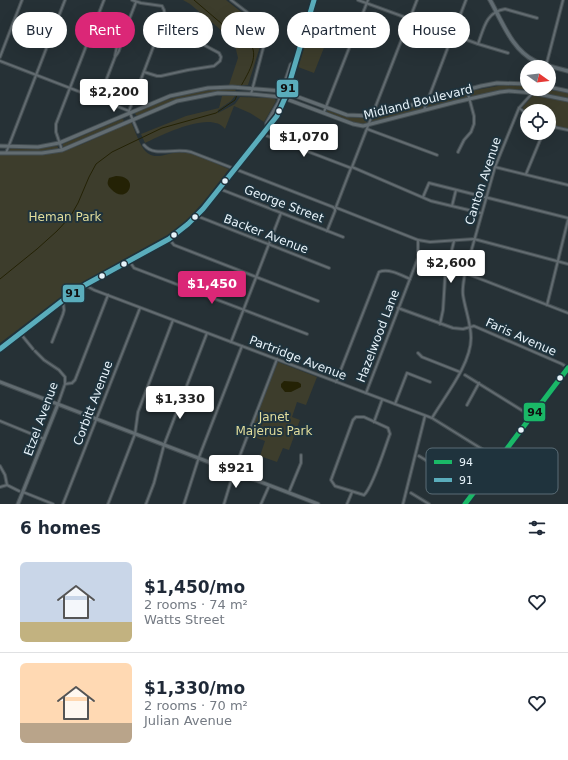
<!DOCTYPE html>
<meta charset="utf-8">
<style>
body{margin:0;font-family:"DejaVu Sans",sans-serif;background:#f6f6f7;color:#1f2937;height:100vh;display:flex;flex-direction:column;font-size:15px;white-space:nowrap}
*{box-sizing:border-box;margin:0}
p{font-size:13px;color:#747a83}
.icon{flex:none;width:22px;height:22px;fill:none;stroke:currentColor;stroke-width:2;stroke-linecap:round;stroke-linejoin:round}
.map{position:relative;height:504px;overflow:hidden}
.details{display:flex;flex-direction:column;background:#fff;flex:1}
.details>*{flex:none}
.hud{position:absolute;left:12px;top:12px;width:544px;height:36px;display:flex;gap:8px}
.needle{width:26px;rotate:104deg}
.fabs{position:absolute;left:520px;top:60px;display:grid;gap:8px}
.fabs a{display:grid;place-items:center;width:36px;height:36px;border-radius:50%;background:#fff;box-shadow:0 4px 16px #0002;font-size:20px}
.price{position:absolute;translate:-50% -34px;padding:0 9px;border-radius:4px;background:#fff;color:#222;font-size:13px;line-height:26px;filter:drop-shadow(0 1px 2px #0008)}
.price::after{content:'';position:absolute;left:50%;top:24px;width:12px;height:9px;margin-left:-6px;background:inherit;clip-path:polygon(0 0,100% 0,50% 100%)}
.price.current{background:#db2777;color:#fff}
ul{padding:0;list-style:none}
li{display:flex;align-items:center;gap:12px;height:100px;padding:0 20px}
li+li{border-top:1px solid #e0e1e3}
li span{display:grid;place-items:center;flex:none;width:112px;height:80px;border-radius:6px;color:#555}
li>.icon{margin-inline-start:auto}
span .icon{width:48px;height:48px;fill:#fffc;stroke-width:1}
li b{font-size:17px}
h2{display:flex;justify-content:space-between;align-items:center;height:48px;padding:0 20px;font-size:17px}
.tag{padding:0 14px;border-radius:18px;background:#fff;box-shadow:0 4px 16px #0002;font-size:14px;line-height:36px}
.tag.current{background:#db2777;color:#fff}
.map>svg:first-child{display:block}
</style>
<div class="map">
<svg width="568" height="504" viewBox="0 0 568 504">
<rect width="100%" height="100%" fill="#263136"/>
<g fill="#3d3d2c">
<path d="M183,0H226L258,25L261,29L263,37L248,85H229L238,58L234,41L190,4Z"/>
<path d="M309,33L327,40L314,73L298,67Z"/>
<path d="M503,85H527V89H532H505L472,97L470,93L471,91Z"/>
<path d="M223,89H236L235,92L202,94L176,100L137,116L135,114L136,112C167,99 190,91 223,89Z"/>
<path d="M538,89L568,92V98L538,92Z"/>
<path d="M465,93L466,94L467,98L426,108L429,102Z"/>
<path d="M534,94L568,101V129L549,124V111L527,112L522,108Z"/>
<path d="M222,96H235L231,101L218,110V113L235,104L240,97L272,98L275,99L276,101L264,122L250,113L234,106L225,129C211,110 162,135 145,143L141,134L186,116L219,108Z"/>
<path d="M422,104L423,105L421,110L371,122L375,116Z"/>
<path d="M327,110L347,117L362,118L366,121L367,123L366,124H357L327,112Z"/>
<path d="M122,119L124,120L123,122L77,142L63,147V144Z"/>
<path d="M131,122C135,130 141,150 149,154C158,160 172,151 182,152C197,153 216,164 229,169C211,192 195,216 171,233L74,287L0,343V153C16,153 31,156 47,154C75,151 105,133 131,122Z"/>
<path d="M57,146L58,147V150L43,152L9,151L11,148H41Z"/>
<path d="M278,362L317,377L306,405L297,402L292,417L300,420L289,450L283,448L277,462L260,456L265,441L249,435Z"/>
</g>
<g fill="#242205">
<path d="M116,176C142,176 127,207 111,189C107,185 107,183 109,178Z"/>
<path d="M284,381L298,382L301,384V387L291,392H285L281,387V384Z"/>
</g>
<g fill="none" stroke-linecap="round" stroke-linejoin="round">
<g stroke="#242205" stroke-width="1">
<path d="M194,0L222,24L251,45C259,57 247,75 241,86"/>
<path d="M0,279L37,249L57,231L70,217L78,203L89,177L96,164L112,152L162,128L216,113L235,100L237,95"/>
</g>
<defs>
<g id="street">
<path d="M231,0L260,22L266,32L265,41L251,94"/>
<path d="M358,0L478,44L508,53"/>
<path d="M417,0L352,167L431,201L481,213"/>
<path d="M478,44C484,28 486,12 505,9L537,18"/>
<path d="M115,56L117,46L120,43"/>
<path d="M0,57L22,0"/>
<path d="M0,61L101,100"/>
<path d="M546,66L563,0"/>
<path d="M144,72L157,76H161L188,70L214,66L220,61L221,57L219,53L163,23"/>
<path d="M99,99L115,57C118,53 121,49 120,43L136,2"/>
<path d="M104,101L129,111L138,132"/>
<path d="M519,108L527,114"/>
<path d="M424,110L466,0"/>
<path d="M129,111L165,16L164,10L162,6L141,3L132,0"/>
<path d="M324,112L368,0"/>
<path d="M549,126L568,130"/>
<path d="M367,129L437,155"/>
<path d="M262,134L351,168L336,207L337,208L418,240L430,242L474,239L568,264"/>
<path d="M144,145C155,158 174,147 191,152L333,207L335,209V211L327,231"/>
<path d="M62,150L56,132V124L104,0"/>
<path d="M458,152L464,140L471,132L474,124V116L467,90"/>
<path d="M6,153L65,0"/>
<path d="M495,167L568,185"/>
<path d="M526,174L543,133"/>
<path d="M220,189L343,237"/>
<path d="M423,197L429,183L568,218"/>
<path d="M452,206L456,190"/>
<path d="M197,216L329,268"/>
<path d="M169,239L174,245L318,301"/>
<path d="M130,262L134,268L307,334"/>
<path d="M465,273L568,313"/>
<path d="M85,285L94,290L432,418L498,459"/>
<path d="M547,305L568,220"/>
<path d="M398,308L453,328L463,329L474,326L562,364L568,368"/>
<path d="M440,324L443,310L445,278L454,241"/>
<path d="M20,333L33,349"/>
<path d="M52,342L63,314L64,310L63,302"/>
<path d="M231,342L281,213"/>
<path d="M35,351L44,360L59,370L65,377V384L58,404"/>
<path d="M418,353L422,357L460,372"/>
<path d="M465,375L531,416"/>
<path d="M336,382L379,272C389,268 401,275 410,279"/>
<path d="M65,384L72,383L75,380L108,295"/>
<path d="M366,393L418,258V240"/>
<path d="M395,404L407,373L430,382"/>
<path d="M467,405L479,383"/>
<path d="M356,417H364L388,428L390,434C385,447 373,487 364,495L335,486L331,480L353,420Z"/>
<path d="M432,418C445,396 471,364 471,338C471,323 465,309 463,295C462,288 464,280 465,273L495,167L519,108L536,89"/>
<path d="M0,421L44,439"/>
<path d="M374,422L382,400"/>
<path d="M419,456L475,490"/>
<path d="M0,466L5,475L7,485"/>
<path d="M0,487L7,485L19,491"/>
<path d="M23,492L53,504"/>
<path d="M289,492L301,463V455"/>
<path d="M411,493L429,504"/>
<path d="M63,504L140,308"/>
<path d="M108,504L135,434L138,412L173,320"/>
<path d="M146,504L154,483L164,445L207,333"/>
<path d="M184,504L199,457L242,346"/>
<path d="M224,504L234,471L277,359"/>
<path d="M261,504L269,486"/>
<path d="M347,504L352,492"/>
<path d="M403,504L425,416"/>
</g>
<g id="secondary">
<path d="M549,87L568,91"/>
<path d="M0,146L38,147L59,143L170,96L208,88L232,87L282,91L347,115L372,116L481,86L497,83L527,84"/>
<path d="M0,153H42L62,150L177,101L218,93L251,94L281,97L353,124L363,126L456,102L500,92L509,91L533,93L568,100"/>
<path d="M0,382L318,504"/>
<path d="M18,504L58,404"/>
</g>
<g id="primary">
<path d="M490,0C502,21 512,50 535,61C546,66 557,68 568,71"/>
<path d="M267,128V123L279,102L291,65L295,62"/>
<path d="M0,349L62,301L85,285L169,239L188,224L203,209L267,128L271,125L277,116L285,98L314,0"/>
<path d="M465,504L568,368"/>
</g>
</defs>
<use href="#street" stroke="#434d51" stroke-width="4"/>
<use href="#secondary" stroke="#434d51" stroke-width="5"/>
<use href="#primary" stroke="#434d51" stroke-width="5.5"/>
<use href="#street" stroke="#626b70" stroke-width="2"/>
<use href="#secondary" stroke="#626c71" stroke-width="3"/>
<use href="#primary" stroke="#616c72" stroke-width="3.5"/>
<defs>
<path id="bus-1" d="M465,504L568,368"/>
<path id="bus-2" d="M0,349L62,301L85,285L169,239L188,224L203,209L277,116L285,98L314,0"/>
</defs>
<use href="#bus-1" stroke="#1f333d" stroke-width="8"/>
<use href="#bus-2" stroke="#1f333d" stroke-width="8"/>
<use href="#bus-1" stroke="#1ab867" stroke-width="5"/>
<use href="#bus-2" stroke="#5aadbc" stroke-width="5"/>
</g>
<g fill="#e7f3fa" stroke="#1f333d" stroke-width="1.5">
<circle cx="279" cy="111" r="3.5"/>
<circle cx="225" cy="181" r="3.5"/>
<circle cx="195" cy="217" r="3.5"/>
<circle cx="174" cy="235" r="3.5"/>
<circle cx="124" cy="264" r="3.5"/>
<circle cx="102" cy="276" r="3.5"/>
<circle cx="560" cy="378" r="3.5"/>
<circle cx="521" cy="430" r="3.5"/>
</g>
<g text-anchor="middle" stroke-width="4" stroke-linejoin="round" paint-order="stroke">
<g font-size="12" fill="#e7f3fa" stroke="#1f333d">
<text transform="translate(418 102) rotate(-14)" y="4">Midland Boulevard</text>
<text transform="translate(483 181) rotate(-72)" y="4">Canton Avenue</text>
<text transform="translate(284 204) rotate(21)" y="4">George Street</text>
<text transform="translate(266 234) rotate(21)" y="4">Backer Avenue</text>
<text transform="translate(378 336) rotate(-69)" y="4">Hazelwood Lane</text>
<text transform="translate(521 337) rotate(24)" y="4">Faris Avenue</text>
<text transform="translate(298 358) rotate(21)" y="4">Partridge Avenue</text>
<text transform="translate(93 403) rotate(-69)" y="4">Corbitt Avenue</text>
<text transform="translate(41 419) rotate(-70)" y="4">Etzel Avenue</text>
</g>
<g font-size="12" fill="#e1dd9c" stroke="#1f333d">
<text x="65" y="221">Heman Park</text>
<text x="274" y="421">Janet<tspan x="274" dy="14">Majerus Park</tspan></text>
</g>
</g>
<rect x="426" y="448" width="132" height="46" rx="6" fill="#1f333d" stroke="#5b6d76" stroke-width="1"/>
<rect x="434" y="460" width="18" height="4" fill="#1ab867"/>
<rect x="434" y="478" width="18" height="4" fill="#5aadbc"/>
<g font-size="11" fill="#e7f3fa">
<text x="459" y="466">94</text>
<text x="459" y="484">91</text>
</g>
<g stroke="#1f333d" stroke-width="1.5">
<rect x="276" y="79" width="23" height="19" rx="4" fill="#5aadbc"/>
<rect x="62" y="284" width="23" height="19" rx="4" fill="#5aadbc"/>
<rect x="523" y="402" width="23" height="20" rx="4" fill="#1ab867"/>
</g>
<g font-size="11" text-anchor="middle" font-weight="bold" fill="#111">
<text x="288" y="92">91</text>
<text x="73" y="297">91</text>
<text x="535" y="416">94</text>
</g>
</svg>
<div class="fabs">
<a><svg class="needle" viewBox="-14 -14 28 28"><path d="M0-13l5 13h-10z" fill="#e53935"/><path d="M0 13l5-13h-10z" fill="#747a83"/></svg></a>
<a><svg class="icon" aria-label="locate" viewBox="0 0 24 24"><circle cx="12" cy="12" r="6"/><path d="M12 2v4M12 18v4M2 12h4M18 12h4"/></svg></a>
</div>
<b class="price" style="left:114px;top:113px">$2,200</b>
<b class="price" style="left:304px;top:158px">$1,070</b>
<b class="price" style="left:451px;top:284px">$2,600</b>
<b class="price current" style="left:212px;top:305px">$1,450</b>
<b class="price" style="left:180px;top:420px">$1,330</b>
<b class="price" style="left:236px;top:489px">$921</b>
<div class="hud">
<a class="tag">Buy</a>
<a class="tag current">Rent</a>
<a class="tag">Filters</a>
<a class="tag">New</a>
<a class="tag">Apartment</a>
<a class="tag">House</a>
</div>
</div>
<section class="details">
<h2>6 homes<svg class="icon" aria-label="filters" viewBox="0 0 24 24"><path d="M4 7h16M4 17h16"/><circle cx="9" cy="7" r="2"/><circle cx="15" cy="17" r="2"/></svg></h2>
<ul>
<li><span style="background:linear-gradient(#c9d6e8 75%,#c2b280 0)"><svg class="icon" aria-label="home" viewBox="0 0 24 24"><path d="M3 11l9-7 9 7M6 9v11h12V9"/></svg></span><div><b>$1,450/mo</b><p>2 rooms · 74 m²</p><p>Watts Street</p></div><svg class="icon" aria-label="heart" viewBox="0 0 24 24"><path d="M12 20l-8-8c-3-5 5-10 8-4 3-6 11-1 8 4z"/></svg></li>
<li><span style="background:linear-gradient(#ffd9b3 75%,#b9a48a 0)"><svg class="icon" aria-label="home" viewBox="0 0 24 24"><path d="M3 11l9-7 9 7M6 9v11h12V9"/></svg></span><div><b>$1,330/mo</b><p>2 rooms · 70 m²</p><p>Julian Avenue</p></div><svg class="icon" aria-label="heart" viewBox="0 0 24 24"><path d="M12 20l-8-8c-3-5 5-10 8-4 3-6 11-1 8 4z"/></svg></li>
</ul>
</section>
